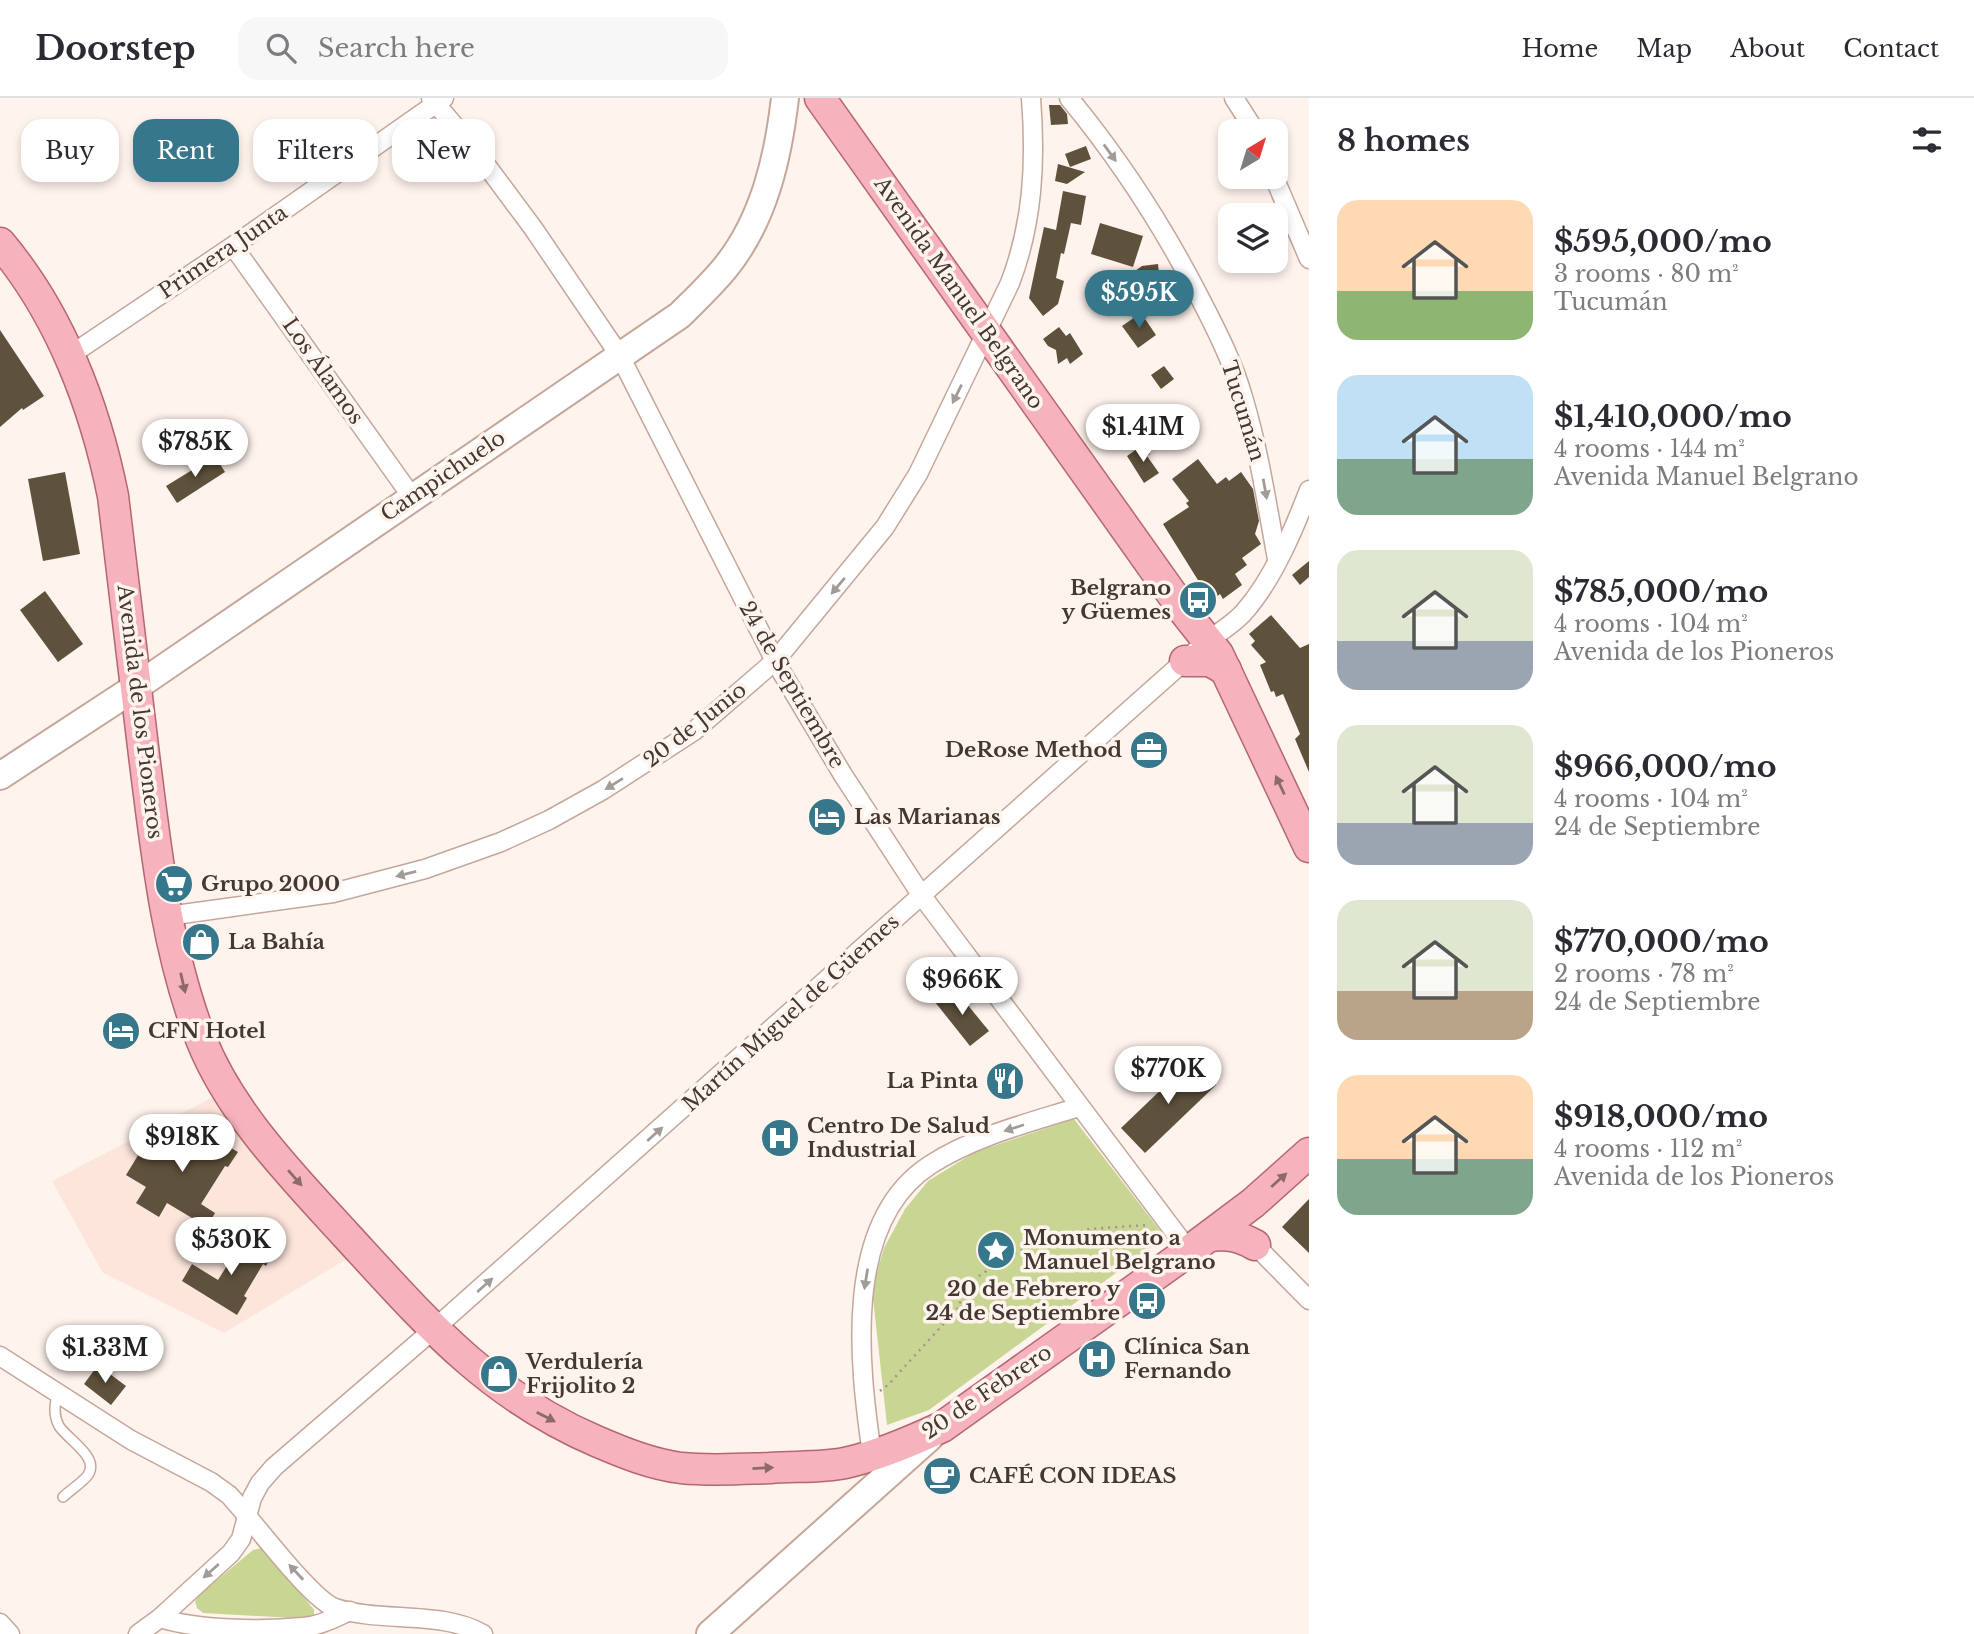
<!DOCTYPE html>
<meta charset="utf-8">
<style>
body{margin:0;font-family:"Libre Baskerville",serif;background:#f7f7f7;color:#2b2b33;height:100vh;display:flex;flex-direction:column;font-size:26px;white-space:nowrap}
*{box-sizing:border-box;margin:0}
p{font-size:23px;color:#7c7c81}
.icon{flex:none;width:38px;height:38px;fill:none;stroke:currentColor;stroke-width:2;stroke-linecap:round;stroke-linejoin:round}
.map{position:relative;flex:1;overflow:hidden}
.side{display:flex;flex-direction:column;background:#fff;width:665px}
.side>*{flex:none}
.banner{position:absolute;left:21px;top:21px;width:665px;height:63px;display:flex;gap:14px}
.needle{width:46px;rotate:38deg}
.fabs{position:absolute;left:1218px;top:21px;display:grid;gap:14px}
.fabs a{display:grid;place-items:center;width:70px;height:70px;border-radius:14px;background:#fff;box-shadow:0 4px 10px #0003;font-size:35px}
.price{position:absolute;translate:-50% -60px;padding:0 16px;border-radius:24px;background:#fff;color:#222;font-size:23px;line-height:46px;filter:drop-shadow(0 2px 4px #0008)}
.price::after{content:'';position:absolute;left:50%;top:42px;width:21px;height:16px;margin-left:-10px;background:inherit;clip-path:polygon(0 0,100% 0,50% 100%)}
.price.active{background:#37778b;color:#fff}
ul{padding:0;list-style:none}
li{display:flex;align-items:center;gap:21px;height:175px;padding:0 28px}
li span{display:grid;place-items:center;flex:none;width:196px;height:140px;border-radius:21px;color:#555}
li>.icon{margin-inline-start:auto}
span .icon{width:84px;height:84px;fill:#fffc;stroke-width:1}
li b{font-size:30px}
h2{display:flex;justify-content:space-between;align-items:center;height:84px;padding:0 28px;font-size:30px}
.chip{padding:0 24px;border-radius:21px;background:#fff;box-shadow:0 4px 10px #0003;font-size:24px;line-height:63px}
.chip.active{background:#37778b;color:#fff}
header{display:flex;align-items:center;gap:42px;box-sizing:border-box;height:98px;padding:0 35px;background:#fff;border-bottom:2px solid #e1e1e2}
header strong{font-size:33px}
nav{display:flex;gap:38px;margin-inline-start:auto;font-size:24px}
.search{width:490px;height:63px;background:#f7f7f7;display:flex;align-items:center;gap:18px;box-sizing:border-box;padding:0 24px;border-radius:21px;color:#7c7c81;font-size:26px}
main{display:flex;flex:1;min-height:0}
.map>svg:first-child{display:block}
</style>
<header>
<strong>Doorstep</strong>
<div class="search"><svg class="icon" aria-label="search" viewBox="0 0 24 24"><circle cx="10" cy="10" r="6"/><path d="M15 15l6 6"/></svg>Search here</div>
<nav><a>Home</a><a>Map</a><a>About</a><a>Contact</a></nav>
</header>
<main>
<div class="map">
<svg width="1309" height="1536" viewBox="0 0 1309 1536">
<rect width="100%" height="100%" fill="#fff3ed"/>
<path fill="#fce5db" d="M215,998L350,1159L224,1235L103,1175L52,1083Z"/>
<g fill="#c9d592">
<path d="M1074,1021L1165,1139L929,1312L887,1327L872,1191L884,1150L905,1111L928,1083L975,1054Z"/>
<path d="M262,1450L269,1454L314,1512V1517L310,1521L203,1515L197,1510L195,1503L199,1497L253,1452Z"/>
</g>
<g fill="#5f523c">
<path d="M1049,7H1060L1067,16L1068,26L1051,27Z"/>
<path d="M1086,48L1091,61L1070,69L1065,56Z"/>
<path d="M1058,66L1085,74L1067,86L1055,83Z"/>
<path d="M1063,93L1086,98L1081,127L1071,125L1064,156L1061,155L1056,180L1064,183L1058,206L1043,218L1029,200L1044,129L1056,132Z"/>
<path d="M1100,125L1143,138L1133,169L1091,156Z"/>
<path d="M1158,166L1160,186H1157L1159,198L1125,203L1114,188L1142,168Z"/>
<path d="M1141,215L1156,237L1138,250L1122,228Z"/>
<path d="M1059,229L1066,238L1070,235L1083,256L1070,266L1067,260L1058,266L1056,252L1048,248L1043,241Z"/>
<path d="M0,232L44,298L23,312L22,310L0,329Z"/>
<path d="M1164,268L1174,281L1161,291L1151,277Z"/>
<path d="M1144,346L1150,356L1147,358L1159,375L1144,385L1127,358Z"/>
<path d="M215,358L225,374L177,405L166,388Z"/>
<path d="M1198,361L1217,386L1226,379L1229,383L1241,374L1253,391L1259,423L1255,436L1261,446L1242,460L1247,467L1235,476L1242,487L1223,501L1220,496L1211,503L1163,426L1189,409L1186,405L1189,403L1172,381Z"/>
<path d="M65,374L80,456L43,463L28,381Z"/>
<path d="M1309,463V479L1300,487L1292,477Z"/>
<path d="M45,493L83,546L58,564L20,512Z"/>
<path d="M1271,517L1300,550L1309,546V674L1295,641L1300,636L1283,596L1276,599L1274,593L1271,594L1260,567L1266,564L1251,547L1255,543L1249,536Z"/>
<path d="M953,889L989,933L970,948L935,904Z"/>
<path d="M1192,962L1216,987L1145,1055L1121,1030Z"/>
<path d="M206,1027L223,1037L219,1043L238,1054L228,1069L225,1068L201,1106L215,1115L207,1129L167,1105L159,1119L136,1105L146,1089L126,1077L145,1046L147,1048L150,1043L175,1058L191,1032L200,1038Z"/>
<path d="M1309,1101V1155L1282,1129Z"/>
<path d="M245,1139L273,1156L266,1168L263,1166L244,1198L247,1200L237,1217L182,1183L192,1166L218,1182Z"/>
<path d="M98,1267L126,1288L111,1307L84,1286Z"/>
</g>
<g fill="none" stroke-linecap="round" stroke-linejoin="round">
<defs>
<path id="lane" d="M57,1295C55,1307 53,1317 59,1328C67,1341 100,1359 88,1377C82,1385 70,1392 63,1399"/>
<g id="street">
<path d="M431,0L475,52L533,130L620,258L775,563L843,677L922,798L1189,1153"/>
<path d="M1069,0C1121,63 1166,133 1203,206C1218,235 1234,267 1243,299C1259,352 1267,407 1277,461"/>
<path d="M1234,0L1255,33"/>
<path d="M1274,79L1309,161"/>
<path d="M233,148L412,399"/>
<path d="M69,258L233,148L444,0"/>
<path d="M168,818L333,795L425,771L501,744L549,722L603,692L694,633L775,563L885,429L918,376L1010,185C1033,125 1036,64 1031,0"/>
<path d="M1255,1147L1309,1202"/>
<path d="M0,1258L131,1342L211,1384L229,1397C251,1420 310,1501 335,1510C381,1525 441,1512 483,1536"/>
<path d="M872,1356C859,1267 842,1124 930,1067C975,1038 1028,1025 1079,1009"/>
<path d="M160,1520C198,1532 262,1533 303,1529C320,1528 334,1520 350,1513"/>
<path d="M0,1525L10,1536"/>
<path d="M138,1536L160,1520L231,1455L241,1441L252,1400L260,1385L274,1369L433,1232L1207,543C1220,534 1235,525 1245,513C1273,481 1294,431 1309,392"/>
</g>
<g id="secondary">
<path d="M0,678L136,589L680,217C695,202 711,187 725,170C764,122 778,60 785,0"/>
<path d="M710,1536L930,1339"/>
</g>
<g id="primary">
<path d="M820,0L1184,513L1218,556L1309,749"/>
<path d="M0,145C60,216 95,308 113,398C123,484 134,571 144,657C156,751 166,851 201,941C230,1015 293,1079 346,1137C425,1223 487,1296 596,1343C624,1355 651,1366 681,1370C711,1373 740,1371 770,1370C794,1368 821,1370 845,1365C877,1358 912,1343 942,1329L1189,1153L1253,1105L1309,1055"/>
<path d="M1185,563H1210L1226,572"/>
<path d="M1210,1138C1228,1136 1239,1138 1255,1147"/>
</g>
</defs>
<use href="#lane" stroke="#c4a79a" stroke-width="12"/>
<use href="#street" stroke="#c4a79a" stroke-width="21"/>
<use href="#secondary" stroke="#c4a79a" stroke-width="30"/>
<use href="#primary" stroke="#b56770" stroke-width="33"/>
<path stroke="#a29690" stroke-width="2.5" stroke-dasharray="2 5" stroke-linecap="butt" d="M880,1293L888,1287L958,1210L967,1186L1009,1158L1038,1145L1090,1131L1147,1127"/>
<use href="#lane" stroke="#fff" stroke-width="9"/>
<use href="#street" stroke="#fff" stroke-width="18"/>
<use href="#secondary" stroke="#fff" stroke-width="26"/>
<use href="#primary" stroke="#f7b3bd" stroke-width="30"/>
</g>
<defs><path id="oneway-solid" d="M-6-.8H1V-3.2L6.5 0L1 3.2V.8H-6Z" transform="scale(1.75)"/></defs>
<g fill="#a29c98">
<use href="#oneway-solid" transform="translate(1110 55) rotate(54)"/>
<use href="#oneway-solid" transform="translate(957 296) rotate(116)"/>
<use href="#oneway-solid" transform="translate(1265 391) rotate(80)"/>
<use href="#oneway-solid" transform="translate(838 488) rotate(130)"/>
<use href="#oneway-solid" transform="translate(614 686) rotate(148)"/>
<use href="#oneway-solid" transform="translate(406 776) rotate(166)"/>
<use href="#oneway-solid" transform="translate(1014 1030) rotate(162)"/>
<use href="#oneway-solid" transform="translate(655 1036) rotate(-42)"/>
<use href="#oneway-solid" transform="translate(866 1181) rotate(99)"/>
<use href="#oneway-solid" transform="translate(485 1187) rotate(-42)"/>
<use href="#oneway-solid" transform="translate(211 1473) rotate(138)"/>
<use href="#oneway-solid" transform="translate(296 1474) rotate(-133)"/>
</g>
<g fill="#8c696a">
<use href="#oneway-solid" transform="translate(1280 687) rotate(-115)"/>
<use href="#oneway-solid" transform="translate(183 885) rotate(77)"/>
<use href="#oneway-solid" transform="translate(295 1080) rotate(49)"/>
<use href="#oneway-solid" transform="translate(1279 1082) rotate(-42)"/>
<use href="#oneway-solid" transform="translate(546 1319) rotate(27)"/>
<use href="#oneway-solid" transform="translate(763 1370) rotate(-3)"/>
</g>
<defs>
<symbol id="bus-disc" viewBox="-11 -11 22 22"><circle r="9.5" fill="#37778b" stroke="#fff3ed"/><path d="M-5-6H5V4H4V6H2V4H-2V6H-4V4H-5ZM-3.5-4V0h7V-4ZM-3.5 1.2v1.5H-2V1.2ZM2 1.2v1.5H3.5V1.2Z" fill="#fff"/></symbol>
<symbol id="office-disc" viewBox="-11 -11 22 22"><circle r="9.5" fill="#37778b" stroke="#fff3ed"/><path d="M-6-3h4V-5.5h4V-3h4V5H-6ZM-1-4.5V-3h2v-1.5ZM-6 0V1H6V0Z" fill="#fff"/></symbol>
<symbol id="hotel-disc" viewBox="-11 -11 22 22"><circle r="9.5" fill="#37778b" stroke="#fff3ed"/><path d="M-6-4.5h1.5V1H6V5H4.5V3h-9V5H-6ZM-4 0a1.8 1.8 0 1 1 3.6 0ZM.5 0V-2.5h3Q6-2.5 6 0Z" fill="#fff"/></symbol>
<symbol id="supermarket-disc" viewBox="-11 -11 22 22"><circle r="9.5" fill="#37778b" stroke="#fff3ed"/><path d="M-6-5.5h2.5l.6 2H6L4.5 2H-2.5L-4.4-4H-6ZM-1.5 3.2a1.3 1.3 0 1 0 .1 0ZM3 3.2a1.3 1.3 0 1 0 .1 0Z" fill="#fff"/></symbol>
<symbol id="shop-disc" viewBox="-11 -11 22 22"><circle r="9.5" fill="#37778b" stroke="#fff3ed"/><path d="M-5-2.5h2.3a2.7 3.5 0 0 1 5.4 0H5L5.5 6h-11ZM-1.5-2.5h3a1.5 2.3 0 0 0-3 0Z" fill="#fff"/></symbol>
<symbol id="restaurant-disc" viewBox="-11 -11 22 22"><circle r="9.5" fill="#37778b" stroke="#fff3ed"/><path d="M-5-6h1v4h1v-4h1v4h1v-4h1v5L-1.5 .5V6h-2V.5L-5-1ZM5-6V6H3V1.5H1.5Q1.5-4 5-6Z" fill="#fff"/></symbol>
<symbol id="hospital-disc" viewBox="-11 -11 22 22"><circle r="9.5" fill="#37778b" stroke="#fff3ed"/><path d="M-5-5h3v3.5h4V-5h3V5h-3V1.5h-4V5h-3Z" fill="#fff"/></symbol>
<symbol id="sight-disc" viewBox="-11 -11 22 22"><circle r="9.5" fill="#37778b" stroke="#fff3ed"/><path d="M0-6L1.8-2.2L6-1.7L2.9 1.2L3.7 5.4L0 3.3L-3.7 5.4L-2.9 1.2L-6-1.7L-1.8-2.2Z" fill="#fff"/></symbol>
<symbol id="cafe-disc" viewBox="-11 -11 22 22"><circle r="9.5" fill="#37778b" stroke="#fff3ed"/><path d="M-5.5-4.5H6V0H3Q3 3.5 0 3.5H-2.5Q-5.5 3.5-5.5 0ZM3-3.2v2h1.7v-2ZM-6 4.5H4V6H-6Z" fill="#fff"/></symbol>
</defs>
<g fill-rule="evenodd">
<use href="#bus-disc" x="1176" y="480" width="44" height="44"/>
<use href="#office-disc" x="1127" y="630" width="44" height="44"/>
<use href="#hotel-disc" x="805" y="697" width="44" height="44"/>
<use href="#supermarket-disc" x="152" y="764" width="44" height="44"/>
<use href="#shop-disc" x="179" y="822" width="44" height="44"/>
<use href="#hotel-disc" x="99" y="911" width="44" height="44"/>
<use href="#restaurant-disc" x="983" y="961" width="44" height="44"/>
<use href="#hospital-disc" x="758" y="1018" width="44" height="44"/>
<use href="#sight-disc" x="974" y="1130" width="44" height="44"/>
<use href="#bus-disc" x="1125" y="1181" width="44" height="44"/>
<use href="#hospital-disc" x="1075" y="1239" width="44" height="44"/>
<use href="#shop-disc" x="477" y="1254" width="44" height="44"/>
<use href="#cafe-disc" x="920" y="1356" width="44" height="44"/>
</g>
<g text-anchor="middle" stroke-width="7" stroke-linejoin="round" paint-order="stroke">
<g font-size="21" fill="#443832" stroke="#fff3ed">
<text transform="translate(223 154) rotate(-34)" y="7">Primera Junta</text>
<text transform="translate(959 195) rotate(55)" y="7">Avenida Manuel Belgrano</text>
<text transform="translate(323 273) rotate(55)" y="7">Los Álamos</text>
<text transform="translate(1243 313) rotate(73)" y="7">Tucumán</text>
<text transform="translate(443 378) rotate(-34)" y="7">Campichuelo</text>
<text transform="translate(792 587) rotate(60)" y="7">24 de Septiembre</text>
<text transform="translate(140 614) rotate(83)" y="7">Avenida de los Pioneros</text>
<text transform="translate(695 627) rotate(-38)" y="7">20 de Junio</text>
<text transform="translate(791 915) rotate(-42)" y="7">Martín Miguel de Güemes</text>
<text transform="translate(987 1294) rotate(-34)" y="7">20 de Febrero</text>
</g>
<g font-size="21" font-weight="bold" fill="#443832" stroke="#fff3ed" text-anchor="start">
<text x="1171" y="497" text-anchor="end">Belgrano<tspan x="1171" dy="24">y Güemes</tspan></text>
<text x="1122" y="659" text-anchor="end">DeRose Method</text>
<text x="854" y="726">Las Marianas</text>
<text x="201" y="793">Grupo 2000</text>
<text x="228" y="851">La Bahía</text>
<text x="148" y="940">CFN Hotel</text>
<text x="978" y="990" text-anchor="end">La Pinta</text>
<text x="807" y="1035">Centro De Salud<tspan x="807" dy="24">Industrial</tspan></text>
<text x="1023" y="1147">Monumento a<tspan x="1023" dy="24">Manuel Belgrano</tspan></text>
<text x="1120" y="1198" text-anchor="end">20 de Febrero y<tspan x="1120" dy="24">24 de Septiembre</tspan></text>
<text x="1124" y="1256">Clínica San<tspan x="1124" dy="24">Fernando</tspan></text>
<text x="526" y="1271">Verdulería<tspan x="526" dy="24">Frijolito 2</tspan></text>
<text x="969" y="1385">CAFÉ CON IDEAS</text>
</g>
</g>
</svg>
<div class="fabs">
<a><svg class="needle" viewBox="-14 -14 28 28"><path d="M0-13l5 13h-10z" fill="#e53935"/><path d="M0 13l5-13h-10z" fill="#7c7c81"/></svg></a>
<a><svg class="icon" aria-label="layers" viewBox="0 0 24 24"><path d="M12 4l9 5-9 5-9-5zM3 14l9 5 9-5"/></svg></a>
</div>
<b class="price active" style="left:1139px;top:232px">$595K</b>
<b class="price" style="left:1143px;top:366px">$1.41M</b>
<b class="price" style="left:195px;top:381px">$785K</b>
<b class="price" style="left:962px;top:919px">$966K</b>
<b class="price" style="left:1168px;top:1008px">$770K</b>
<b class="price" style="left:182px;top:1076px">$918K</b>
<b class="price" style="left:231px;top:1179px">$530K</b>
<b class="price" style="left:105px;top:1287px">$1.33M</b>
<div class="banner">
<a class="chip">Buy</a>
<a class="chip active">Rent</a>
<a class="chip">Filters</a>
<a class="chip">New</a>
</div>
</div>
<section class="side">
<h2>8 homes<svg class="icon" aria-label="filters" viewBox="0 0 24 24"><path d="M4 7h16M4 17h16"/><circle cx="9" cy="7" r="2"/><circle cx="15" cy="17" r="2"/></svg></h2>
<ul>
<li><span style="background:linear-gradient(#ffd9b3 65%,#8fb573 0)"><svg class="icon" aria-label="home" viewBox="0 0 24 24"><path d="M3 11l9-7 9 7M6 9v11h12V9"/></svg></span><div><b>$595,000/mo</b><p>3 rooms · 80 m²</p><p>Tucumán</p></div></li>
<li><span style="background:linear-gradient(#bfe0f5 60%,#7fa58c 0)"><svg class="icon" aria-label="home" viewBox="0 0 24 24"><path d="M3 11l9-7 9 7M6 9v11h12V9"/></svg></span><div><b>$1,410,000/mo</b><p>4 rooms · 144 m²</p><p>Avenida Manuel Belgrano</p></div></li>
<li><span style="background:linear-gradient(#dfe7d0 65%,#9aa5b1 0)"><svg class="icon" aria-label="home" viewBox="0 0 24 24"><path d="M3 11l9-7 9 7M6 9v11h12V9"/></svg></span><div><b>$785,000/mo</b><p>4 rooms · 104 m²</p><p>Avenida de los Pioneros</p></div></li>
<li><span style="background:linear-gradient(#dfe7d0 70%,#9aa5b1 0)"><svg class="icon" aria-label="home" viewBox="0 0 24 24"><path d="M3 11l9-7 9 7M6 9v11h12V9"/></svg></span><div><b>$966,000/mo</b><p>4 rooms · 104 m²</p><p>24 de Septiembre</p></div></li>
<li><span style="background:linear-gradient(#dfe7d0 65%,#b9a48a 0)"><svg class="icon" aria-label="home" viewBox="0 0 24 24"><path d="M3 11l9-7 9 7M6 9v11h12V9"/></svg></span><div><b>$770,000/mo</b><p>2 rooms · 78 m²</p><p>24 de Septiembre</p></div></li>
<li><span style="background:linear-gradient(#ffd9b3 60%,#7fa58c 0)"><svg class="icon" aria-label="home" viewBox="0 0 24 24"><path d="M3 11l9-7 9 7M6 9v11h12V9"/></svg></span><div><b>$918,000/mo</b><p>4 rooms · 112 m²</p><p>Avenida de los Pioneros</p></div></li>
</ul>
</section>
</main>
